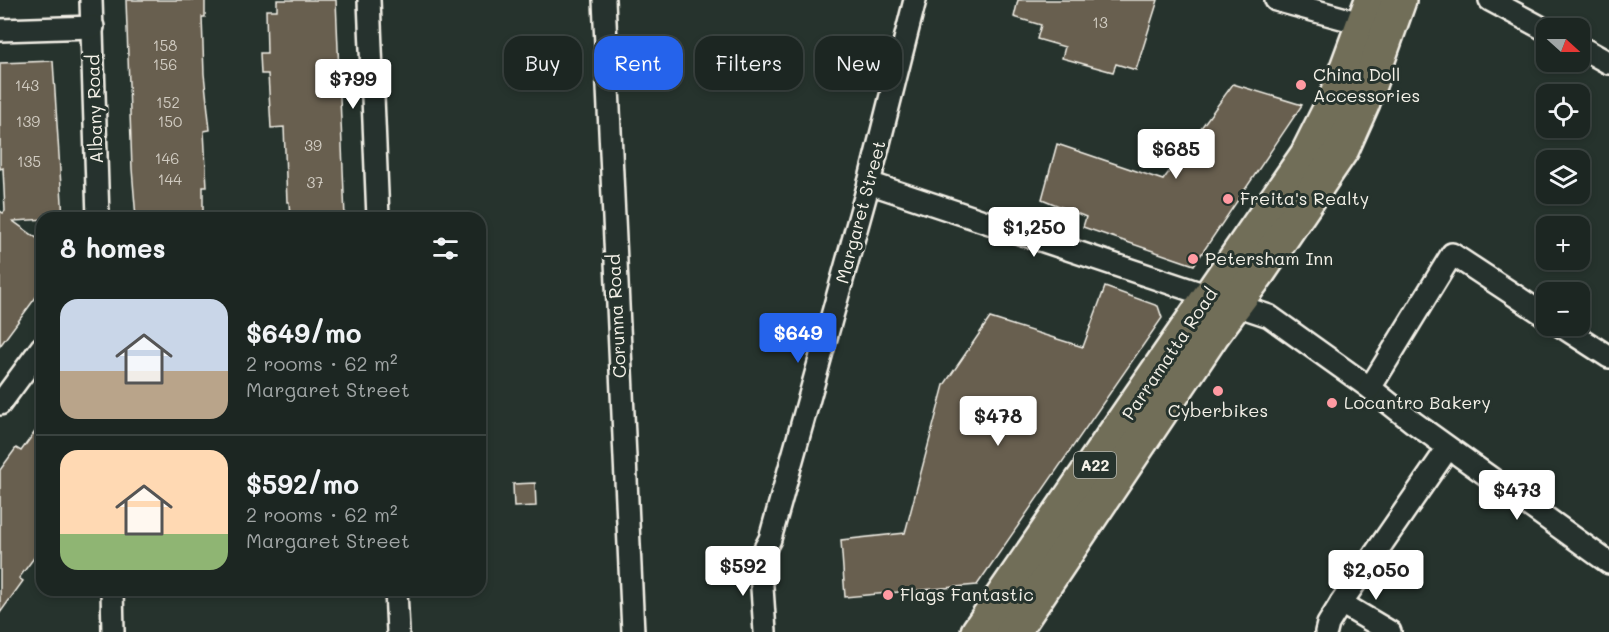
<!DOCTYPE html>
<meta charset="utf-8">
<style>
body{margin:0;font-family:Mali,sans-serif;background:#29322f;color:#f1f3f6;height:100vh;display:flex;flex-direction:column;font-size:22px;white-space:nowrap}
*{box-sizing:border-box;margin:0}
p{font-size:20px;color:#a0a5a5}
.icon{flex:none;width:33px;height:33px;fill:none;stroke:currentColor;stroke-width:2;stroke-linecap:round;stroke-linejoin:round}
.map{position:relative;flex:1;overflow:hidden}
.side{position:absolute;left:36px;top:212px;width:450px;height:384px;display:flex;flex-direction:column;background:#1c2622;border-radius:18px;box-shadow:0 3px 9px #0003,0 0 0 2px #3a4340}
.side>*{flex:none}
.banner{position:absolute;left:504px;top:36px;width:570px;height:54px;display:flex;gap:12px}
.needle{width:39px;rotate:111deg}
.fabs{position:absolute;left:1536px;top:18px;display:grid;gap:12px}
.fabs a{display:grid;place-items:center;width:54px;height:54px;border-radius:12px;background:#1c2622;box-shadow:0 3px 9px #0003,0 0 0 2px #3a4340;font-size:30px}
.price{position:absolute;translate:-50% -51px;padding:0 14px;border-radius:6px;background:#fff;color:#222;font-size:20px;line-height:39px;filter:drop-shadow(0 2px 3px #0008)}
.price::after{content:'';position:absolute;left:50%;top:36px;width:18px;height:14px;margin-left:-9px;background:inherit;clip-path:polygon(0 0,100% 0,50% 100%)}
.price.current{background:#2563eb;color:#fff}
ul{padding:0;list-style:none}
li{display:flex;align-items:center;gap:18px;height:150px;padding:0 24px}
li+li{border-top:2px solid #3a4340}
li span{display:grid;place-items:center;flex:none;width:168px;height:120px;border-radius:18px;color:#555}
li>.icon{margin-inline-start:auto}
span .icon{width:72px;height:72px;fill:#fffc;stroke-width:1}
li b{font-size:26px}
h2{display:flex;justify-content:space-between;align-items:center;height:72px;padding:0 24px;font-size:26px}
.chip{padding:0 21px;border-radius:18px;background:#1c2622;box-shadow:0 3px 9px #0003,0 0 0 2px #3a4340;font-size:21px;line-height:54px}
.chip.current{background:#2563eb;color:#fff}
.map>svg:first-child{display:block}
</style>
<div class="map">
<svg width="1609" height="632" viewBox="0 0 1609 632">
<rect width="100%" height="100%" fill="#26332d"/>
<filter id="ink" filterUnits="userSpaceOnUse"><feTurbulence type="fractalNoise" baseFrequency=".0167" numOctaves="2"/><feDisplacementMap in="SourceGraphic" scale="12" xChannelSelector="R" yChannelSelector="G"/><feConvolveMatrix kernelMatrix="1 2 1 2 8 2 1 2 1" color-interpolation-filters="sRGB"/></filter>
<g filter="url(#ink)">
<g fill="#675f50" stroke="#f4f1e8" stroke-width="1.5">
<path d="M126,0H205V17H202L204,74L210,130L204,131L207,187H203V218H136L132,169Z"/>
<path d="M277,0H336L345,218H290L289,202H287L284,127L271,128L268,74H261L260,53H267L266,10H277Z"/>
<path d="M1018,0H1158L1136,70L1116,64L1113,72L1062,58L1065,47L1037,39L1041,25L1014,17Z"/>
<path d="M53,61L63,218L13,221L42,242V289L0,346V211L3,213L5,211L3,168L0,169V63Z"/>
<path d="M1233,84L1302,105L1194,265L1083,227L1086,217L1042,199L1057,144L1163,180Z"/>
<path d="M1105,287L1158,306L1162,318L977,585L845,597L841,540L905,533L944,385L990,318L1083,347Z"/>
<path d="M42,422V547L19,578L23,581L0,613V470L16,448L21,451Z"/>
<path d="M535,483L536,506L514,507L513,484Z"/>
</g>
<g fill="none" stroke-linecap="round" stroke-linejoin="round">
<defs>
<g id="street">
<path d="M91,0L98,218"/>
<path d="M369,0L378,218"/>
<path d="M604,0L633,632"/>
<path d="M1276,0L1364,24"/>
<path d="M1490,0L1546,30"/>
<path d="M0,30L93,27"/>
<path d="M1580,47L1609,63"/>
<path d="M869,183L1269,316L1370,388L1413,422L1609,563"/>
<path d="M1561,326L1609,357"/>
<path d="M1370,388L1452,254L1546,316"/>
<path d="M0,404L42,347"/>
<path d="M112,590L113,632"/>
<path d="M396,590L398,632"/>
<path d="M1341,603L1390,632"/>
<path d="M765,632L760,558L770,539L869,183L915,0"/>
<path d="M1326,632L1328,624L1341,603L1448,448"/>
</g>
<g id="highway">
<path d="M978,632L1307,155L1337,95L1372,0"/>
<path d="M1013,632L1212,335L1258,273L1342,149L1363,102L1399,0"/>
</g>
</defs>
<use href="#street" stroke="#f4f1e8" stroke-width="26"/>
<use href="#highway" stroke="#f4f1e8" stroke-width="38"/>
<use href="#street" stroke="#26332d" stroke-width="21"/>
<use href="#highway" stroke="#716e59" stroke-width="33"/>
</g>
</g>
<g fill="#ff9aa2" stroke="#26332d" stroke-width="2">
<circle cx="1301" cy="85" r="6"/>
<circle cx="1228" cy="199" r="6"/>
<circle cx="1193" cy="259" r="6"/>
<circle cx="1218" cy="391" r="6"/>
<circle cx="1332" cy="403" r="6"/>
<circle cx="888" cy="595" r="6"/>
</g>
<g text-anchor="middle" stroke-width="6" stroke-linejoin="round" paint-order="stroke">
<g font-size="15" fill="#d1ccc2">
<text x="1100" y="28">13</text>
<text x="165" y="51">158</text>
<text x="165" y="70">156</text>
<text x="27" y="91">143</text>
<text x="168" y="108">152</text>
<text x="28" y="127">139</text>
<text x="170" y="127">150</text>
<text x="313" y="151">39</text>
<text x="167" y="164">146</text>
<text x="29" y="167">135</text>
<text x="170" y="185">144</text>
<text x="315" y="188">37</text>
</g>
<rect fill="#26332d" stroke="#b6b8b0" stroke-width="1.5" x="1074" y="452" width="42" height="26" rx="4.5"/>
<g font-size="16" font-weight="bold" fill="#f4f1e8">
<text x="1095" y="471">A22</text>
</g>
<g font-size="18" fill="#f4f1e8" stroke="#26332d" text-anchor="start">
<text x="1313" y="81">China Doll<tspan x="1313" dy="21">Accessories</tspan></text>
<text x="1240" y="205">Freita's Realty</text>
<text x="1205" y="265">Petersham Inn</text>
<text x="1344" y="409">Locantro Bakery</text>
<text x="1218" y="417" text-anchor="middle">Cyberbikes</text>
<text x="900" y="601">Flags Fantastic</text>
</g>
<g font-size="18" fill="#f4f1e8" stroke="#26332d">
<text transform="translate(95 109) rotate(-92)" y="6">Albany Road</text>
<text transform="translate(861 212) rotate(-75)" y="6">Margaret Street</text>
<text transform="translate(617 316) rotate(-93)" y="6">Corunna Road</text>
<text transform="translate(1170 354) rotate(-56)" y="6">Parramatta Road</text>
</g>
</g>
</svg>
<div class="fabs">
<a><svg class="needle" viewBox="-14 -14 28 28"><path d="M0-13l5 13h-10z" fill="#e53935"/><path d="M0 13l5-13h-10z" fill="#a0a5a5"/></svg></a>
<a><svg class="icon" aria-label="locate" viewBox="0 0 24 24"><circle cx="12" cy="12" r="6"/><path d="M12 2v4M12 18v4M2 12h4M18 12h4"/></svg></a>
<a><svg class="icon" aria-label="layers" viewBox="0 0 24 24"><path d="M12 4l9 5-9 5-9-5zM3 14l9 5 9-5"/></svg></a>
<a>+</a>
<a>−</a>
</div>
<b class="price" style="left:353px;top:110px">$799</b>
<b class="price" style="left:1176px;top:180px">$685</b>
<b class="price" style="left:1034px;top:258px">$1,250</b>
<b class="price current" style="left:798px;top:364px">$649</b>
<b class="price" style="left:998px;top:447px">$478</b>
<b class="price" style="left:1517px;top:521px">$473</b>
<b class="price" style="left:743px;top:597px">$592</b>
<b class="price" style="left:1376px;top:601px">$2,050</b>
<div class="banner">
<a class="chip">Buy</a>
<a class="chip current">Rent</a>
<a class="chip">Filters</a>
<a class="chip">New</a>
</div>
<section class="side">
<h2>8 homes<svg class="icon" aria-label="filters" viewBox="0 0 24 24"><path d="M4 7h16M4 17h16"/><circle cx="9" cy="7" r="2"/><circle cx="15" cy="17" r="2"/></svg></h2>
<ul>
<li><span style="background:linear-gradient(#c9d6e8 60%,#b9a48a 0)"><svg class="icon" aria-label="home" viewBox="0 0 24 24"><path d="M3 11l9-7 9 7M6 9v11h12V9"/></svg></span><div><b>$649/mo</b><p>2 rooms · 62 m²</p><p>Margaret Street</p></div></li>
<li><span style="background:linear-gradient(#ffd9b3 70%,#8fb573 0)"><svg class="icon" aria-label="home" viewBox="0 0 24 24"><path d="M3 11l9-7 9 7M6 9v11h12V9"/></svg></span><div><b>$592/mo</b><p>2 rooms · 62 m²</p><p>Margaret Street</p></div></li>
</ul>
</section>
</div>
